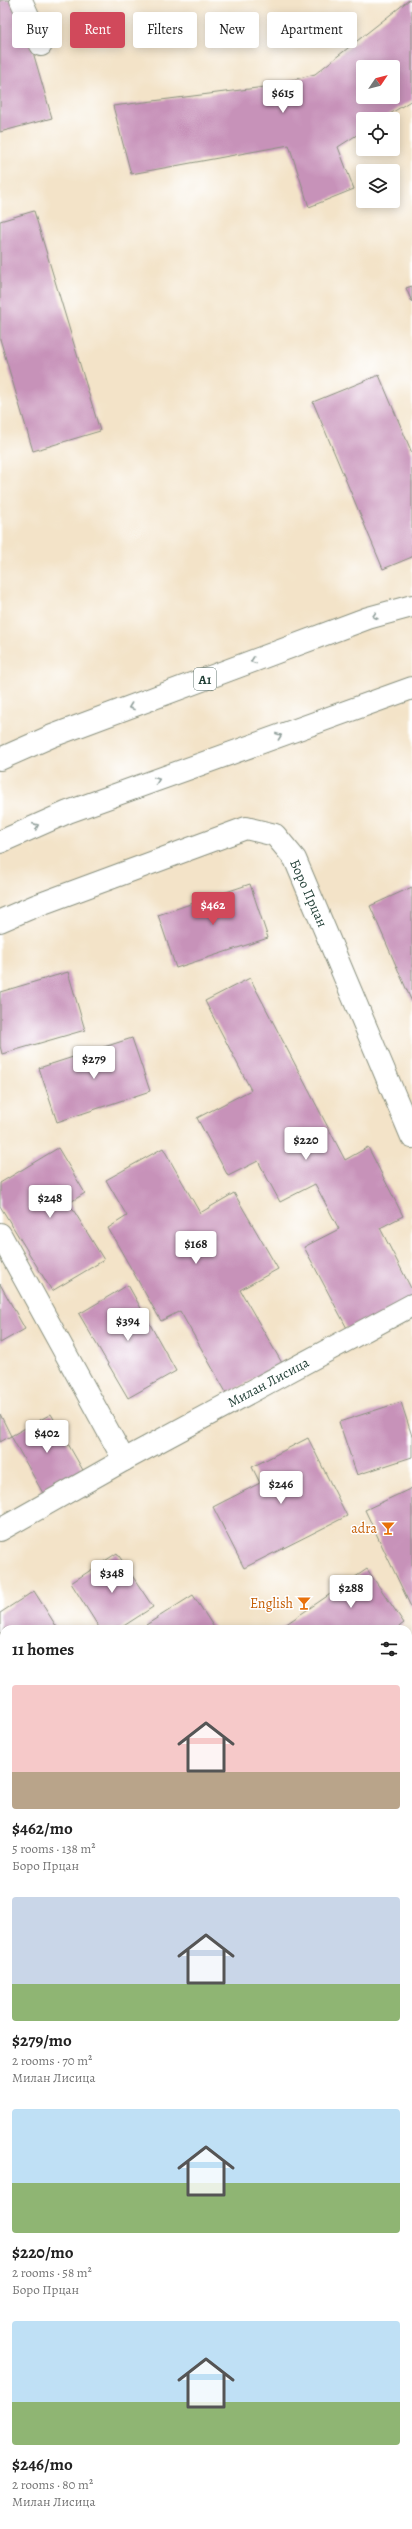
<!DOCTYPE html>
<meta charset="utf-8">
<style>
body{margin:0;font-family:Alegreya,serif;background:#f6f6f6;color:#222;height:100vh;display:flex;flex-direction:column;font-size:15px;white-space:nowrap}
*{box-sizing:border-box;margin:0}
p{font-size:13px;color:#767676}
.icon{flex:none;width:22px;height:22px;fill:none;stroke:currentColor;stroke-width:2;stroke-linecap:round;stroke-linejoin:round}
.map{position:relative;flex:1;overflow:hidden}
.details{position:absolute;left:0px;top:1625px;width:412px;height:904px;display:flex;flex-direction:column;background:#fff;border-radius:12px 12px 0 0;box-shadow:0 2px 10px #0003}
.details>*{flex:none}
.top-card{position:absolute;left:12px;top:12px;width:388px;height:36px;display:flex;gap:8px}
.needle{width:26px;rotate:55deg}
.controls{position:absolute;left:356px;top:60px;display:grid;gap:8px}
.controls a{display:grid;place-items:center;width:44px;height:44px;border-radius:4px;background:#fff;box-shadow:0 2px 10px #0003;font-size:20px}
.price{position:absolute;translate:-50% -34px;padding:0 9px;border-radius:4px;background:#fff;color:#222;font-size:13px;line-height:26px;filter:drop-shadow(0 1px 2px #0008)}
.price::after{content:'';position:absolute;left:50%;top:24px;width:12px;height:9px;margin-left:-6px;background:inherit;clip-path:polygon(0 0,100% 0,50% 100%)}
.price.on{background:#d1495b;color:#fff}
ul{padding:0;list-style:none}
li{display:grid;align-content:center;gap:8px;height:212px;padding:0 12px}
li span{display:grid;place-items:center;height:124px;border-radius:4px;color:#555}
li>.icon{margin-inline-start:auto}
span .icon{width:72px;height:72px;fill:#fffc;stroke-width:1}
li b{font-size:17px}
h2{display:flex;justify-content:space-between;align-items:center;height:48px;padding:0 12px;font-size:17px}
.chip{padding:0 14px;border-radius:4px;background:#fff;box-shadow:0 2px 10px #0003;font-size:14px;line-height:36px}
.chip.on{background:#d1495b;color:#fff}
.map>svg:first-child{display:block}
</style>
<div class="map">
<svg width="412" height="2529" viewBox="0 0 412 2529">
<rect width="100%" height="100%" fill="#fff"/>
<filter id="ink" filterUnits="userSpaceOnUse"><feTurbulence type="fractalNoise" baseFrequency=".025" numOctaves="2"/><feDisplacementMap in="SourceGraphic" scale="8" xChannelSelector="R" yChannelSelector="G"/><feConvolveMatrix kernelMatrix="1 2 1 2 8 2 1 2 1" color-interpolation-filters="sRGB"/></filter>
<filter id="wash" filterUnits="userSpaceOnUse"><feTurbulence type="fractalNoise" baseFrequency=".012" numOctaves="4" result="noise"/><feDisplacementMap in="SourceGraphic" scale="16" xChannelSelector="R" yChannelSelector="G"/><feGaussianBlur stdDeviation="0.9" result="paint"/><feColorMatrix in="noise" values="0 0 0 0 0 0 0 0 0 0 0 0 0 0 0 0 0 1.4 0 .05"/><feComposite in="paint" operator="in"/></filter>
<g filter="url(#wash)">
<rect width="100%" height="100%" fill="#f3e3c8"/>
<g id="blocks">
<g fill="#c792b9" fill-rule="evenodd">
<path d="M0,0H18L52,118L0,132Z"/>
<path d="M409,0H412V100L382,119H363V131L338,147L354,189L309,207L289,145L131,174L113,106L265,87L315,74ZM363,67H393V97H363Z"/>
<path d="M34,211L100,431L33,451L0,339V221Z"/>
<path d="M412,286V302L406,288Z"/>
<path d="M379,375L412,453V557L383,569L313,402Z"/>
<path d="M250,884L268,938L176,968L158,915Z"/>
<path d="M412,887V1002L370,906Z"/>
<path d="M68,972L85,1030L2,1054L0,1046V992Z"/>
<path d="M250,978L345,1160L368,1147L403,1216L380,1228L412,1290V1300L349,1332L304,1247L339,1229L315,1184L280,1202L258,1161L228,1176L197,1118L251,1090L205,1001Z"/>
<path d="M132,1038L150,1091L57,1122L39,1068Z"/>
<path d="M58,1148L85,1193L69,1203L104,1260L52,1291L0,1206V1183Z"/>
<path d="M163,1148L200,1213L234,1193L278,1269L240,1290L282,1363L227,1394L180,1311L161,1321L108,1228L127,1216L106,1180Z"/>
<path d="M0,1284L25,1329L0,1343Z"/>
<path d="M128,1285L176,1371L128,1398L79,1314Z"/>
<path d="M401,1402L412,1436V1457L357,1475L339,1422Z"/>
<path d="M0,1414L11,1436L0,1442Z"/>
<path d="M51,1414L84,1472L44,1495L11,1436Z"/>
<path d="M308,1438L347,1516L244,1568L213,1507L260,1483L252,1467Z"/>
<path d="M412,1488V1609L365,1510Z"/>
<path d="M117,1553L153,1607L119,1629H100L71,1583Z"/>
<path d="M367,1569L404,1623L396,1629H279Z"/>
<path d="M34,1591L58,1629H4V1648L0,1642V1613Z"/>
<path d="M193,1595L215,1629H149L146,1625Z"/>
<path d="M0,1697L4,1704V1747L0,1750Z"/>
<path d="M0,1889L4,1895V1941L0,1944Z"/>
<path d="M412,1959V2038L408,2040V1961Z"/>
<path d="M0,2114L4,2115V2525H89L88,2529H0Z"/>
<path d="M412,2321V2400L408,2399V2334Z"/>
<path d="M412,2446V2461L408,2460Z"/>
<path d="M412,2498V2529H403L404,2525H408V2510Z"/>
<path d="M338,2525H395L394,2529H350Z"/>
</g>
</g>
</g>
<g filter="url(#ink)">
<use href="#blocks" fill-opacity="0" stroke="#89907e" stroke-width="1"/>
<g fill="none" stroke-linecap="round" stroke-linejoin="round">
<defs>
<g id="minor">
<path d="M21,0L41,45"/>
<path d="M0,921L35,906L246,828L275,835L295,859L412,1137"/>
<path d="M0,1234L124,1460"/>
<path d="M0,1530L124,1460L412,1305"/>
<path d="M408,1850L412,1848"/>
<path d="M0,1986L4,1987"/>
<path d="M100,2529L102,2525"/>
</g>
<g id="highway">
<path d="M0,759L52,736L368,618L412,606"/>
<path d="M0,842L68,812L412,688"/>
</g>
</defs>
<use href="#minor" stroke="#89907e" stroke-width="24"/>
<use href="#highway" stroke="#89907e" stroke-width="24"/>
<use href="#minor" stroke="#fff" stroke-width="22"/>
<use href="#highway" stroke="#fff" stroke-width="22"/>
</g>
<defs><path id="oneway-chevron" d="M-2-3.5L2.5 0L-2 3.5" fill="none" stroke-width="1.6" stroke-linecap="round" stroke-linejoin="round"/></defs>
<g stroke="#8f9e9a">
<use href="#oneway-chevron" transform="translate(375 616) rotate(164)"/>
<use href="#oneway-chevron" transform="translate(253 661) rotate(160)"/>
<use href="#oneway-chevron" transform="translate(131 707) rotate(160)"/>
<use href="#oneway-chevron" transform="translate(279 736) rotate(-20)"/>
<use href="#oneway-chevron" transform="translate(157 780) rotate(-20)"/>
<use href="#oneway-chevron" transform="translate(36 826) rotate(-24)"/>
</g>
</g>
<defs>
<symbol id="bar-bare" viewBox="-9 -9 18 18"><path d="M-6-5H6L.8 .8V4.5H3.5V6h-7V4.5H-.8V.8Z" fill="#e8710a" stroke="#fff" stroke-width="2.5" paint-order="stroke"/></symbol>
</defs>
<g fill-rule="evenodd">
<use href="#bar-bare" x="378" y="1518" width="20" height="20"/>
<use href="#bar-bare" x="294" y="1593" width="20" height="20"/>
</g>
<g text-anchor="middle" stroke-width="3" stroke-linejoin="round" paint-order="stroke">
<rect fill="#fff" stroke="#627771" stroke-width="1" x="194" y="668" width="22" height="22" rx="3"/>
<g font-size="13" font-weight="bold" fill="#1f3d34">
<text x="205" y="684">A1</text>
</g>
<g font-size="14" fill="#1f3d34" stroke="#fff">
<text transform="translate(309 893) rotate(66)" y="5">Боро Прцан</text>
<text transform="translate(268 1382) rotate(-28)" y="5">Милан Лисица</text>
</g>
<g font-size="14" fill="#c56008" stroke="#fff" text-anchor="end">
<text x="377" y="1533">adra</text>
<text x="293" y="1608">English</text>
</g>
</g>
</svg>
<div class="controls">
<a><svg class="needle" viewBox="-14 -14 28 28"><path d="M0-13l5 13h-10z" fill="#e53935"/><path d="M0 13l5-13h-10z" fill="#767676"/></svg></a>
<a><svg class="icon" aria-label="locate" viewBox="0 0 24 24"><circle cx="12" cy="12" r="6"/><path d="M12 2v4M12 18v4M2 12h4M18 12h4"/></svg></a>
<a><svg class="icon" aria-label="layers" viewBox="0 0 24 24"><path d="M12 4l9 5-9 5-9-5zM3 14l9 5 9-5"/></svg></a>
</div>
<b class="price" style="left:283px;top:114px">$615</b>
<b class="price on" style="left:213px;top:926px">$462</b>
<b class="price" style="left:94px;top:1080px">$279</b>
<b class="price" style="left:306px;top:1161px">$220</b>
<b class="price" style="left:50px;top:1219px">$248</b>
<b class="price" style="left:196px;top:1265px">$168</b>
<b class="price" style="left:128px;top:1342px">$394</b>
<b class="price" style="left:47px;top:1454px">$402</b>
<b class="price" style="left:281px;top:1505px">$246</b>
<b class="price" style="left:112px;top:1594px">$348</b>
<b class="price" style="left:351px;top:1609px">$288</b>
<div class="top-card">
<a class="chip">Buy</a>
<a class="chip on">Rent</a>
<a class="chip">Filters</a>
<a class="chip">New</a>
<a class="chip">Apartment</a>
</div>
<section class="details">
<h2>11 homes<svg class="icon" aria-label="filters" viewBox="0 0 24 24"><path d="M4 7h16M4 17h16"/><circle cx="9" cy="7" r="2"/><circle cx="15" cy="17" r="2"/></svg></h2>
<ul>
<li><span style="background:linear-gradient(#f6c9c9 70%,#b9a48a 0)"><svg class="icon" aria-label="home" viewBox="0 0 24 24"><path d="M3 11l9-7 9 7M6 9v11h12V9"/></svg></span><div><b>$462/mo</b><p>5 rooms · 138 m²</p><p>Боро Прцан</p></div></li>
<li><span style="background:linear-gradient(#c9d6e8 70%,#8fb573 0)"><svg class="icon" aria-label="home" viewBox="0 0 24 24"><path d="M3 11l9-7 9 7M6 9v11h12V9"/></svg></span><div><b>$279/mo</b><p>2 rooms · 70 m²</p><p>Милан Лисица</p></div></li>
<li><span style="background:linear-gradient(#bfe0f5 60%,#8fb573 0)"><svg class="icon" aria-label="home" viewBox="0 0 24 24"><path d="M3 11l9-7 9 7M6 9v11h12V9"/></svg></span><div><b>$220/mo</b><p>2 rooms · 58 m²</p><p>Боро Прцан</p></div></li>
<li><span style="background:linear-gradient(#bfe0f5 65%,#8fb573 0)"><svg class="icon" aria-label="home" viewBox="0 0 24 24"><path d="M3 11l9-7 9 7M6 9v11h12V9"/></svg></span><div><b>$246/mo</b><p>2 rooms · 80 m²</p><p>Милан Лисица</p></div></li>
</ul>
</section>
</div>
